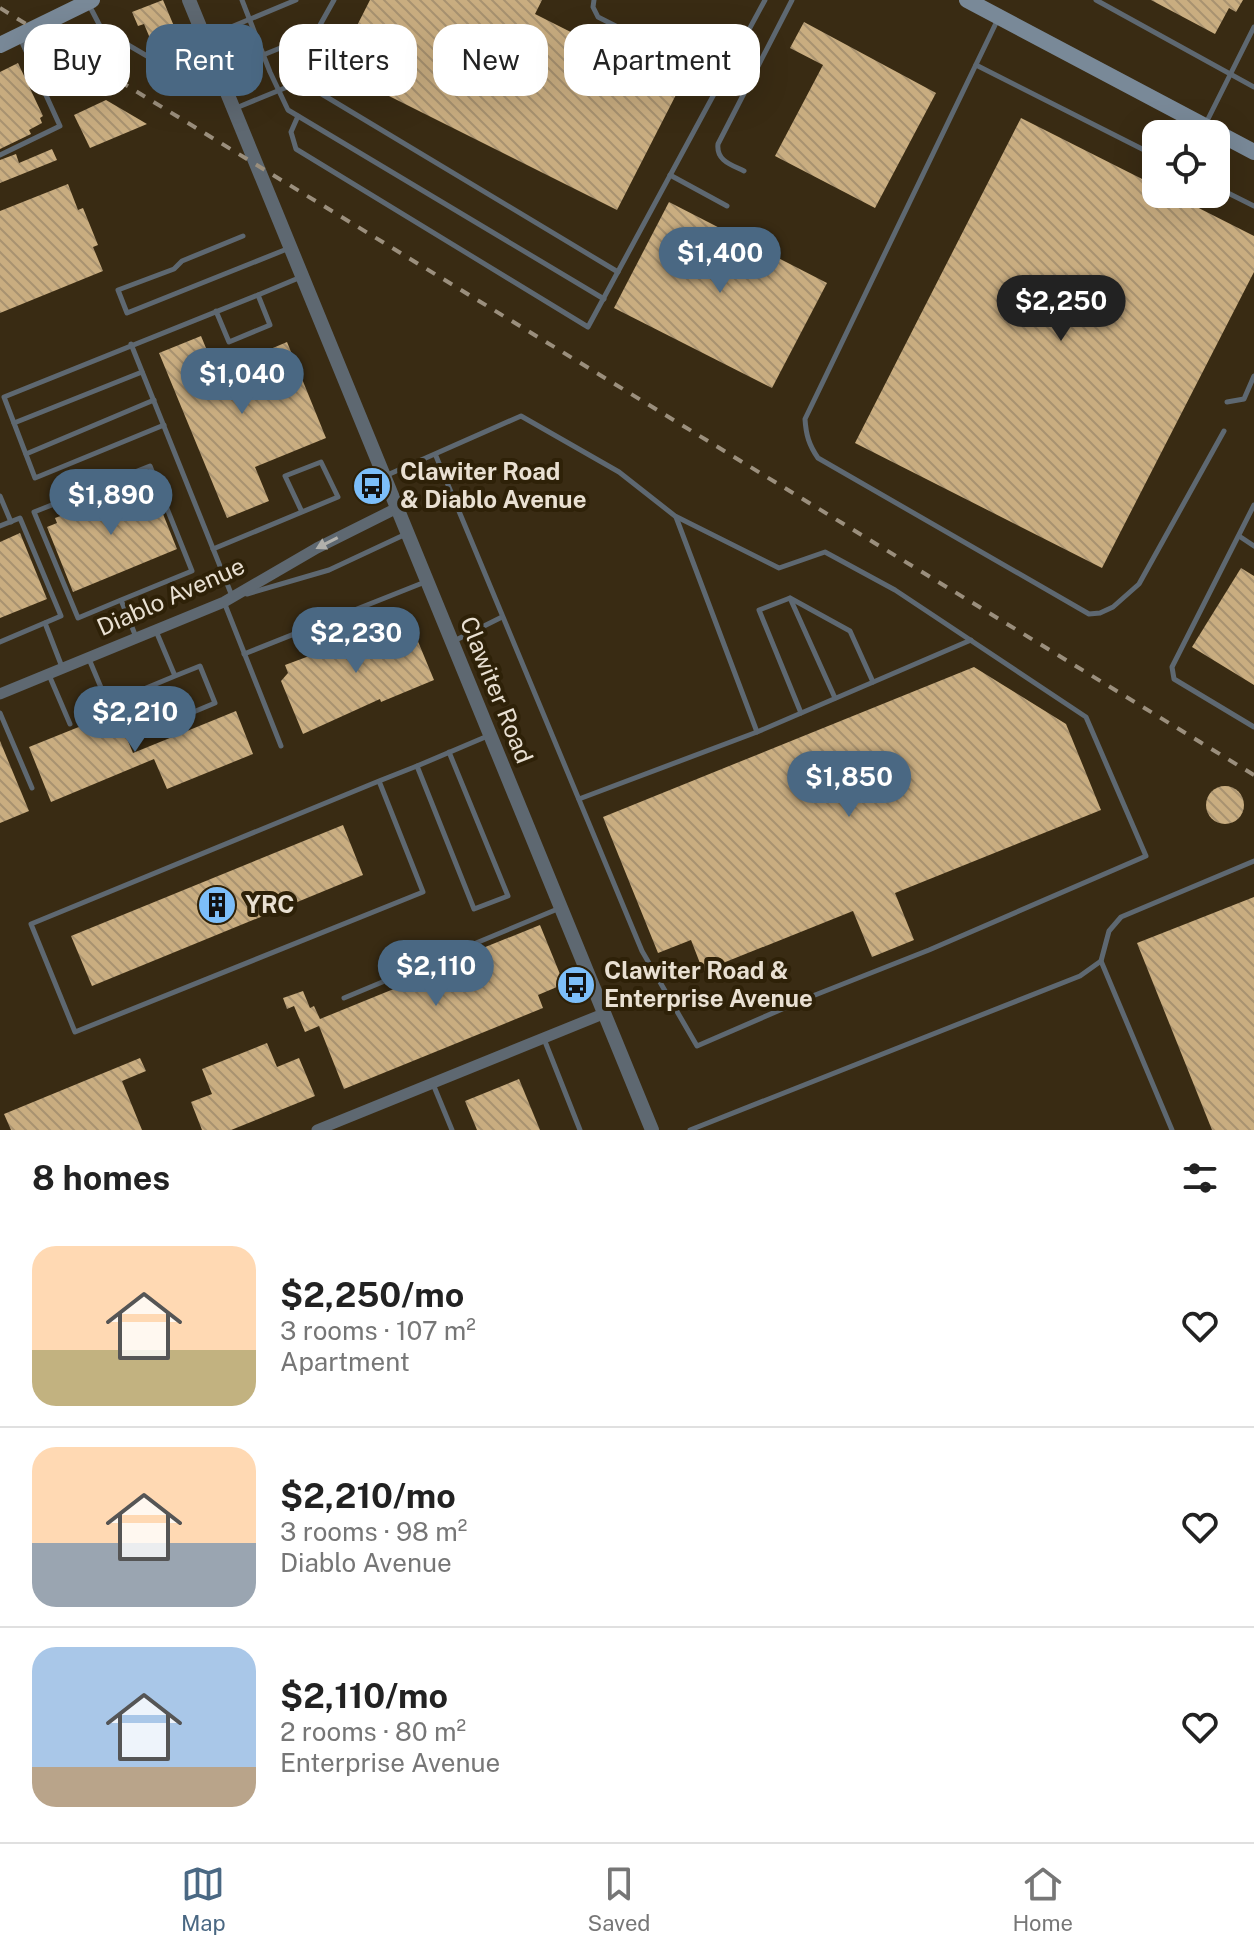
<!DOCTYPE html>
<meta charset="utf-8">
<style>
body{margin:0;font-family:"Public Sans",sans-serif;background:#f2f2f2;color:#222;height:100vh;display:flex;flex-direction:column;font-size:30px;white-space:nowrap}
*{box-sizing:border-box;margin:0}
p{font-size:26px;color:#767676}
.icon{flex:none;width:44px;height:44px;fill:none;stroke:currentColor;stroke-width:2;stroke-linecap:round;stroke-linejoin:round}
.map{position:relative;height:1130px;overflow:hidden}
.sheet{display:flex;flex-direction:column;background:#fff;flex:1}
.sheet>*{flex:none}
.banner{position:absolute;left:24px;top:24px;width:800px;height:72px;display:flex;gap:16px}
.controls{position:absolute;left:1142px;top:120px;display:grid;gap:16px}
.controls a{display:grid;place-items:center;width:88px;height:88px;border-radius:16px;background:#fff;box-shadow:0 8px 32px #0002;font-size:40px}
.price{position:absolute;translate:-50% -68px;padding:0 18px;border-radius:28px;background:#4a6883;color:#fff;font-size:26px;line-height:52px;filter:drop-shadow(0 2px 4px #0008)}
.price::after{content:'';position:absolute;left:50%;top:48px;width:24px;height:18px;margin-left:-12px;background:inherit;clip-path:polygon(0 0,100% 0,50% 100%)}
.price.on{background:#222;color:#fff}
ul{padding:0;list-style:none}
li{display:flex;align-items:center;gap:24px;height:200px;padding:0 32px}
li+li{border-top:2px solid #e0e0e0}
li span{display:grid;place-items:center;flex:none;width:224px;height:160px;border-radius:24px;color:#555}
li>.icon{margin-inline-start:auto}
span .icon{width:96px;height:96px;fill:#fffc;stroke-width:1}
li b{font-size:34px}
h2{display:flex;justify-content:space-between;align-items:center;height:96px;padding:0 32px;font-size:34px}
.tag{padding:0 28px;border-radius:24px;background:#fff;box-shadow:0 8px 32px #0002;font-size:28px;line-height:72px}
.tag.on{background:#4a6883;color:#fff}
.tabs{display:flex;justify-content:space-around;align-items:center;height:112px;border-top:2px solid #e0e0e0;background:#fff;font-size:22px;color:#767676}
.tabs a{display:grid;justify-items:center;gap:4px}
.tabs .on{color:#4a6883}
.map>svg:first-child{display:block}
</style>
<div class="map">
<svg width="1254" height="1130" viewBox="0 0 1254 1130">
<defs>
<pattern id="building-back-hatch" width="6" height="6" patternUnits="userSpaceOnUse" patternTransform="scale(2)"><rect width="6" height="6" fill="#c9ad80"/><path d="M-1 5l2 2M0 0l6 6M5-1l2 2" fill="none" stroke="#a89270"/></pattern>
</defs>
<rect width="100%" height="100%" fill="#392b13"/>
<g fill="url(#building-back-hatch)">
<path d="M163,0L184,50L172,55L170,50L157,55L144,24L138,26L132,12Z"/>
<path d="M370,0H542L535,14L680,87L617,210L335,69Z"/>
<path d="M1151,0H1243L1236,12L1229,8L1215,34Z"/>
<path d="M804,22L936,93L875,208L775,156L823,65L790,48Z"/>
<path d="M18,63L43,116L40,118L42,123L29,130L31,134L0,149V72Z"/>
<path d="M106,100L147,124L90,148L74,115Z"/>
<path d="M1021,118L1156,186V194H1171L1254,236V272L1102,568L855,443Z"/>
<path d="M52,149L57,160L0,183V160L16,154L19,163Z"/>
<path d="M68,184L78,210L83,208L98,245L93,247L103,271L0,313V211Z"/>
<path d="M669,202L827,283L772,388L614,308Z"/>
<path d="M201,336L216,372L287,342L326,438L255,467L269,501L227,518L159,353Z"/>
<path d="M151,484L177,549L73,592L47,527L57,523L55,518L66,514L68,518L89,510L88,505L110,496L112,500Z"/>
<path d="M20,533L47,599L0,618V542Z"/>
<path d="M1241,568L1254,576V685L1192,647Z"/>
<path d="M398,618L401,626L412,627L434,680L381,702L380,699L303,734L281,681L288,673L285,665L355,639L354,636Z"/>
<path d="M974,667L1066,724L1101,810L895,893L914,940L872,957L853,911L703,971L691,940L658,953L603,817Z"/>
<path d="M236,711L253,754L167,789L154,759L51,802L29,747L116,712L133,753Z"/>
<path d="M0,741L29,811L0,823Z"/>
<circle cx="1225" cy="805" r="19"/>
<path d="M343,825L363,875L92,986L71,936Z"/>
<path d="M1254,897V1130H1212L1137,943Z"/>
<path d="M540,925L564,984L538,995L543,1008L344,1089L319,1026L305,1032L294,1006L287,1009L283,998L303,991L310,1008L314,1006L320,1019L428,975L426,971Z"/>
<path d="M267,1043L277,1067L299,1058L315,1096L231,1130H202L191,1102L212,1094L202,1069Z"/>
<path d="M140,1058L146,1071L122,1081L142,1130H11L4,1114Z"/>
<path d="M519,1079L540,1130H477L465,1101Z"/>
</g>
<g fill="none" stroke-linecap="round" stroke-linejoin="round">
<g stroke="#5e6871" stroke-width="5">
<path d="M242,0L270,72L288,110L604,299"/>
<path d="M594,0L593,7L598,17L722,80"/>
<path d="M1096,0L1254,87"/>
<path d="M88,3L100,26L106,32L188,80L205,83L223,92"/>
<path d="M997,21L805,419C806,435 809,445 818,458L1089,614L1100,613L1113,607L1139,584L1224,431"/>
<path d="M213,51L219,32L296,0"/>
<path d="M263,55L315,34L334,0"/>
<path d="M976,65L1156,156"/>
<path d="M236,108L297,83L305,84L618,272"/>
<path d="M298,116L291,132L296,149L588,327L765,0"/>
<path d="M1206,123L1254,27"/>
<path d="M0,155L60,126L20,38"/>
<path d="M1216,165L1229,144"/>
<path d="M744,171C732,165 716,161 718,144L792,0"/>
<path d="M670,175L727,206"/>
<path d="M1216,187L1254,206"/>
<path d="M243,236L182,261L174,269L118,290L127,313L287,249"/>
<path d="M258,295L301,277"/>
<path d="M131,344L232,596"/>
<path d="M1227,402L1244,399L1254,376"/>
<path d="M14,423L142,372"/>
<path d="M164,425L35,478L4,397L258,295L270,325L229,342L216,311"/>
<path d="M26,454L154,400"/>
<path d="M385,476L521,416L619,472L675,516L779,568L825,552L895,590L1086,717L1146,856L929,950L810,997L697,1046L642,951L436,456"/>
<path d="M0,496L11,522"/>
<path d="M1254,505L1172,667L1174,679L1254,727"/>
<path d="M676,517L757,732"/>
<path d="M0,526L20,518L61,616L0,642"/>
<path d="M1239,536L1254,546"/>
<path d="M213,549L338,497L321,462L285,476L302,512"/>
<path d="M247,594L329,570L406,534"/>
<path d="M790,598L835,698"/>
<path d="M121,600L78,618L34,512L150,466L192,571L121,600L136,637"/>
<path d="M224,602L281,746"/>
<path d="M45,623L62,667"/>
<path d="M156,631L175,676L200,666L215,703L155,728L139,691L175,676"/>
<path d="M454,641L502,617"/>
<path d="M244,654L425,582"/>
<path d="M89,659L110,709"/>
<path d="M49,675L70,724"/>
<path d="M0,713L32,788"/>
<path d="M801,713L759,610L790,598L850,631L873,682"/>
<path d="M449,752L508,896L474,909L417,766L490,735"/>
<path d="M379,781L423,892L75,1032L31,924L379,781L417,766"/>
<path d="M579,799L757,732L971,640"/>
<path d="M1101,961L1172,1130"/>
<path d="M344,998L560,908"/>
<path d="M544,1039L580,1130"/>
<path d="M433,1084L452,1130"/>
<path d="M690,1130L1080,976L1101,961L1109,931L1121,917L1254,861"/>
</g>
<g stroke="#5e6871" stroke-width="11">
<path d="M0,694L224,602L317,548L397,508"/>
<path d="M317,1130L603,1014"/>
</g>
<path stroke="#5e6871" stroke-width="14" d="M189,0L652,1130"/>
<g stroke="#798998" stroke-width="16">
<path d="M967,0L1254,152"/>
<path d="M0,45L92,0"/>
</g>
<path stroke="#9b8f7d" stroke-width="4" stroke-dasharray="10 10" stroke-linecap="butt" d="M0,8L1254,775"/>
</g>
<defs><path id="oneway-solid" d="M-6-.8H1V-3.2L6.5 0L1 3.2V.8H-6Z" transform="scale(2)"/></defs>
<use fill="#b1b0ab" href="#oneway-solid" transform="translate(327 543) rotate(153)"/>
<defs>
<symbol id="bus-disc" viewBox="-11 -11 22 22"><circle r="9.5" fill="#7cbef9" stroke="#2e2108"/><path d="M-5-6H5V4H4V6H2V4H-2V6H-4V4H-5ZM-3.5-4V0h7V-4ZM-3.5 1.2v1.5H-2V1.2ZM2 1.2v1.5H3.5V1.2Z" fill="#111"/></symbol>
<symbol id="building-disc" viewBox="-11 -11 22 22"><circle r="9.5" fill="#7cbef9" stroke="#2e2108"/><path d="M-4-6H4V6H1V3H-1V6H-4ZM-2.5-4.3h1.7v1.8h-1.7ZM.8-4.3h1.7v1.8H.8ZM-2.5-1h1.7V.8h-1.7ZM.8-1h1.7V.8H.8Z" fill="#111"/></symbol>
</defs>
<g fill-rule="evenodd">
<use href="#bus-disc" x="350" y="464" width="44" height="44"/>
<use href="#building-disc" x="195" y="883" width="44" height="44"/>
<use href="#bus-disc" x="554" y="963" width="44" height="44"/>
</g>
<g text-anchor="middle" stroke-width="8" stroke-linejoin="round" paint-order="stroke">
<g font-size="24" font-weight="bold" fill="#e9e0d2" stroke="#2e2108" text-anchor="start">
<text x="400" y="480">Clawiter Road<tspan x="400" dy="28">&amp; Diablo Avenue</tspan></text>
<text x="245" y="913">YRC</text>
<text x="604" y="979">Clawiter Road &amp;<tspan x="604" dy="28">Enterprise Avenue</tspan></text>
</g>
<g font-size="24" fill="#e9e0d2" stroke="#2e2108">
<text transform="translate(171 597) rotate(-24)" y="8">Diablo Avenue</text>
<text transform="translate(496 690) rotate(68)" y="8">Clawiter Road</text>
</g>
</g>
</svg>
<div class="controls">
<a><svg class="icon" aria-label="locate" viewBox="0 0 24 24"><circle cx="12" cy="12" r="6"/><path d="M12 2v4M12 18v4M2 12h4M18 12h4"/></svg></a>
</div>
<b class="price" style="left:720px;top:295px">$1,400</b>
<b class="price on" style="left:1061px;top:343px">$2,250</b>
<b class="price" style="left:242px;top:416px">$1,040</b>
<b class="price" style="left:111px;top:537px">$1,890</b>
<b class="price" style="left:356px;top:675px">$2,230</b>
<b class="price" style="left:135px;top:754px">$2,210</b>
<b class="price" style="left:849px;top:819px">$1,850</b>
<b class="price" style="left:436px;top:1008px">$2,110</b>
<div class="banner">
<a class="tag">Buy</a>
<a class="tag on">Rent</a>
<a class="tag">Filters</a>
<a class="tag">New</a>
<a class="tag">Apartment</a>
</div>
</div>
<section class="sheet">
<h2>8 homes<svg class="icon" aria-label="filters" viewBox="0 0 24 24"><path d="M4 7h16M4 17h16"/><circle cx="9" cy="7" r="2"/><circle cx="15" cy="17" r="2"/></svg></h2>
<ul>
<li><span style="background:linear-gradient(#ffd9b3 65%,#c2b280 0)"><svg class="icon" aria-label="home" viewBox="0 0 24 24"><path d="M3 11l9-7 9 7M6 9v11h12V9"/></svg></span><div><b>$2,250/mo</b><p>3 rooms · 107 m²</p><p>Apartment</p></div><svg class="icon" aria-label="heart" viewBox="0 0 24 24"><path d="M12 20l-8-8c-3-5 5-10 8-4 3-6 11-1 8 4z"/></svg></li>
<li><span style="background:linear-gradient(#ffd9b3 60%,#9aa5b1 0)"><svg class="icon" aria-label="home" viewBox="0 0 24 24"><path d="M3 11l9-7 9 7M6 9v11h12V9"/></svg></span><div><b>$2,210/mo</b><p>3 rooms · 98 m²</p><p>Diablo Avenue</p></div><svg class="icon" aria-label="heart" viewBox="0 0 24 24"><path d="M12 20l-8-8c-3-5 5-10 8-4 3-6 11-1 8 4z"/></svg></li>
<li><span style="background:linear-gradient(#a9c7e8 75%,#b9a48a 0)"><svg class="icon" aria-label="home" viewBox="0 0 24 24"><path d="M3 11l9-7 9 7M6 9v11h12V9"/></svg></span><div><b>$2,110/mo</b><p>2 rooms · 80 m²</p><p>Enterprise Avenue</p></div><svg class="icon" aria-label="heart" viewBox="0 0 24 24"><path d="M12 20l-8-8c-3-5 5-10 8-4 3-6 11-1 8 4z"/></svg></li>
</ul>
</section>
<nav class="tabs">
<a class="on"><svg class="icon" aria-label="map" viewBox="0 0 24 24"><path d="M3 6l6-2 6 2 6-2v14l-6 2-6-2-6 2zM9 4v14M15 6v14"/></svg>Map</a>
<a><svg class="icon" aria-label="saved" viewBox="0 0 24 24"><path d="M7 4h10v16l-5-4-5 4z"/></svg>Saved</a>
<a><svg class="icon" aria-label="home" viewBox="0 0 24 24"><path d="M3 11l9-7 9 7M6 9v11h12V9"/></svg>Home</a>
</nav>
